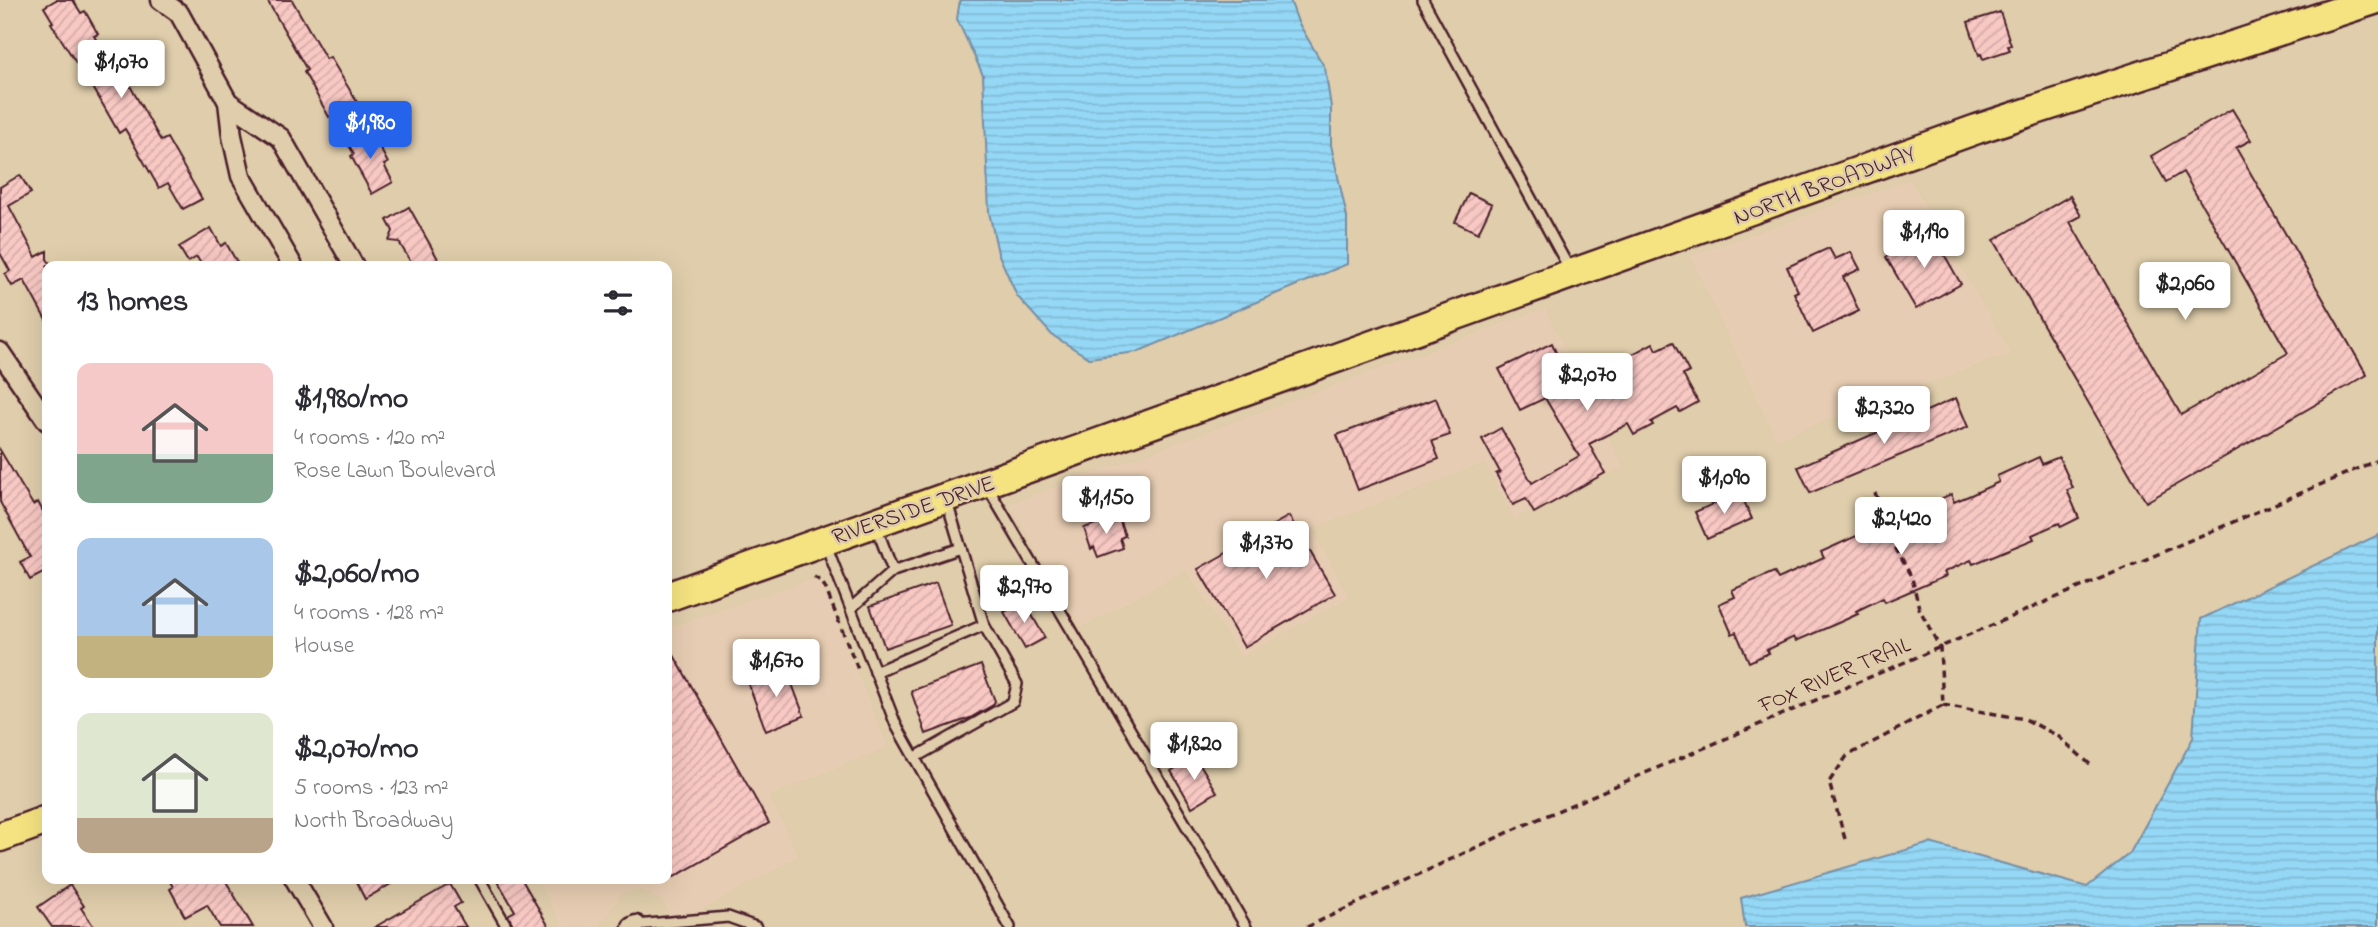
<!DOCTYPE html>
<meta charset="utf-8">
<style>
body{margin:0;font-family:"Indie Flower",sans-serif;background:#f7f7f7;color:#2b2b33;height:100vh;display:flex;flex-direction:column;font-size:26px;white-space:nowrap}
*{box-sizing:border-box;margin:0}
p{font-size:23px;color:#7c7c81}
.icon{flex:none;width:38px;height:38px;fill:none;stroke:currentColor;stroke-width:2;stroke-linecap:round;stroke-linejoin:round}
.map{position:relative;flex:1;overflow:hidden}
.panel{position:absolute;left:42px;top:261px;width:630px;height:623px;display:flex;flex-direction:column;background:#fff;border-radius:14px;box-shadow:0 7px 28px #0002}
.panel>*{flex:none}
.price{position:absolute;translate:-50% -60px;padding:0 16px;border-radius:7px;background:#fff;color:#222;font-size:23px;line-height:46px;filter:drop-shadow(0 2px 4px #0008)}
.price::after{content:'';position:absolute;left:50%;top:42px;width:21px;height:16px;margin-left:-10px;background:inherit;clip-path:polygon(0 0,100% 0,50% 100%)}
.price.current{background:#2563eb;color:#fff}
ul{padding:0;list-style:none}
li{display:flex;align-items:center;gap:21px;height:175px;padding:0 35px}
li span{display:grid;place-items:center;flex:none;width:196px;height:140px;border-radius:14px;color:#555}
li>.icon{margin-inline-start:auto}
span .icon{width:84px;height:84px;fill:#fffc;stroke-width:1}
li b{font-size:30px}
h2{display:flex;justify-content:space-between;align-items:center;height:84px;padding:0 35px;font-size:30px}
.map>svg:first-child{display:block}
</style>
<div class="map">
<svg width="2378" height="927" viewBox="0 0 2378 927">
<defs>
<pattern id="water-rules" width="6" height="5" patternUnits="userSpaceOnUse" patternTransform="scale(1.75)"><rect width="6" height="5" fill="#94d8f6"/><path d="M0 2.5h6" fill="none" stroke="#81b9d3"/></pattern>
<pattern id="building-hatch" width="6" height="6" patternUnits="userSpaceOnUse" patternTransform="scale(1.75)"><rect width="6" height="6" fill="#f8c8c3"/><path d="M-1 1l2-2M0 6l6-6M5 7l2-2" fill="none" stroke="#d6aba8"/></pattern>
</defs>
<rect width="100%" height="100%" fill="#dfcdab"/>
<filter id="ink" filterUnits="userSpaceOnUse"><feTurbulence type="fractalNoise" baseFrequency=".0143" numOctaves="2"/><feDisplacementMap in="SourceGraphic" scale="14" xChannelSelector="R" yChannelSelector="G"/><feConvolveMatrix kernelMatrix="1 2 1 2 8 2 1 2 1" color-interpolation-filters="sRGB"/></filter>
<g filter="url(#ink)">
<g fill="#e6ccb2">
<path d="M1910,179L2011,353L1776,439L1690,256Z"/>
<path d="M1545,308L1623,467L1514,519L1485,463L1312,529L1349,597L1241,658L1186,570L1082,627L1009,504Z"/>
<path d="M818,577L888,747L769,796L799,856L674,926L664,903L641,889L623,893L598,927H563L537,879L667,878V628Z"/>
</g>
<g fill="url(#water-rules)" stroke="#768ea5" stroke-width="2">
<path d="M960,0H1290L1298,22L1325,68L1331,107V145L1347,217V264L1137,352L1089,358L1052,335L1017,296L998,253L989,212L983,75L957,19Z"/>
<path d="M2378,535V927H1745L1741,898L1930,843L2087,887L2130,853L2193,738L2201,619Z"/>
</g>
<g fill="url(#building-hatch)" stroke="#4a1f2b" stroke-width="2">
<path d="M56,0H73L81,13L85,11L98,34L94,36L118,78L124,75L161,141L167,138L202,199L183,209L168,183L159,188L125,129L119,133L82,68L80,69L51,23L53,22L44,7Z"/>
<path d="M267,0H292L326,59L330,57L357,102L329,117L304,72L307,70Z"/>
<path d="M2000,12L2011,45L2008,46L2010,50L1983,59L1981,54L1979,55L1968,22Z"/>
<path d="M2232,109L2251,140L2236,148L2367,375L2146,502L1994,240L2070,196L2081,216L2070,222L2181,415L2288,353L2183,172L2166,182L2151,156Z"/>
<path d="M370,129L388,163L384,165L393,182L372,194L351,156L354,154L347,142Z"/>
<path d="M20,175L31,193L9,206L36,257L47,251V259L51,265L47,266V322L24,280L12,286L5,274L10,271L0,253V187Z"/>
<path d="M1469,193L1492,204L1478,233L1455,222Z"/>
<path d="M409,207L438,259L426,266H413L399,242L389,241L393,231L387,220Z"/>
<path d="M211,228L221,246L226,243L239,266H202L197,257L188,262L179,247Z"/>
<path d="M1931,231L1961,284L1916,309L1886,257Z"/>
<path d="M1829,248L1835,259L1851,252L1860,269L1843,277L1859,311L1813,333L1794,293L1798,291L1787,267Z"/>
<path d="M1673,342L1689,372L1683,375L1698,402L1680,412L1677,408L1651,422L1653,425L1634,435L1628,424L1589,444L1605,473L1534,513L1526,499L1513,505L1496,474L1500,472L1482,439L1501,428L1532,483L1579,456L1545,398L1520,410L1499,369L1552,343L1562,367L1565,364L1579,390L1616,371L1612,365L1653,343L1657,350Z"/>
<path d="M1436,398L1450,435L1432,441L1439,459L1358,490L1337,435Z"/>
<path d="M1956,398L1968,427L1810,493L1798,467Z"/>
<path d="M0,450L33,505L38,502L47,519V571L30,580L20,562L30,557L0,502Z"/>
<path d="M2039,457L2042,464L2059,457L2073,488L2067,490L2079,518L2061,527L2059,523L2032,535L2034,539L1973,564L1971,560L1944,572L1946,576L1885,602L1883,598L1856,611L1858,614L1838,623L1796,641L1794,637L1767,650L1769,653L1749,662L1736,632L1732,634L1719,604L1735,597L1732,590L1774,572L1778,579L1824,558L1821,552L1863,533L1866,540L1911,520L1909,513L1951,494L1954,502L1971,495L1999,482L1997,476Z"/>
<path d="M1740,492L1752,519L1707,539L1695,512Z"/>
<path d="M1118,516L1125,536L1120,538L1123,548L1098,557L1094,547L1091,549L1084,528Z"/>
<path d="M1289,516L1335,594L1244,647L1198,569L1230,551L1227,546L1256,529L1259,533Z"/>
<path d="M936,583L951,625L885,648L870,606Z"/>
<path d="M1024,601L1045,638L1025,649L1004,612Z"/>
<path d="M667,643L769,823L674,877L667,864Z"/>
<path d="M981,665L995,701L993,705L970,718L926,734L911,691Z"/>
<path d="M786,668L804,716L766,731L747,680Z"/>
<path d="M1195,756L1217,792L1192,807L1171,771Z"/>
<path d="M168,878H224L253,927H220L207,905L185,917L170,889L173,887Z"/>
<path d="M354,878H401L365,899Z"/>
<path d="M496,878H521L549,927H514L508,915L515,911Z"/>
<path d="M450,884L461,903L454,907L466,927H375Z"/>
<path d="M70,885L84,906L81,908L94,927H52L38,907Z"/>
</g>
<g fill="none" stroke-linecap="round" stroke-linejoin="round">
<defs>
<g id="service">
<path d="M1423,0L1570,270"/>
<path d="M988,488L1246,927"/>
<path d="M876,526L893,571L961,548"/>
<path d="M826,545L896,725L1010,927"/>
<path d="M851,608L893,571"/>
<path d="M875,672L984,625"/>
<path d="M914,758L1013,702L1017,684L984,625L947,502"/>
<path d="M479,878L507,927"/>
<path d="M636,925L728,917L756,927"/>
</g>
<g id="minor">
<path d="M161,0L179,13L228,102L232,136L241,176L293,266"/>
<path d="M228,102L281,138L354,266"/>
<path d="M0,352L47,421"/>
<path d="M294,878L323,927"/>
<path d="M632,927L636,925"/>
</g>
<g id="primary">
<path d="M667,597L1977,129L2374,0"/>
<path d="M0,837L47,820"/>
</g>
</defs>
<use href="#service" stroke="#4a1f2b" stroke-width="14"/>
<use href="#minor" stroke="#4a1f2b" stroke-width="23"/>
<use href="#primary" stroke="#4a1f2b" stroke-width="33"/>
<g stroke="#4a1f2b" stroke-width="3.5" stroke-dasharray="7 5" stroke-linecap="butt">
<path d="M814,577L821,581L825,587L859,672"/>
<path d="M1943,705L2025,719L2058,736L2093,767"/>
<path d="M1845,839L1829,782L1847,756L1943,705L1940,648L1919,608L1912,578L1896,549L1894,539L1875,493"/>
<path d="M1307,927L1511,831L1622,783L2378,460"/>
</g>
<use href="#service" stroke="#dfcdab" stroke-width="9"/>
<use href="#minor" stroke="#dfcdab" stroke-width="18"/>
<use href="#primary" stroke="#f5e381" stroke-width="28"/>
</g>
</g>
<g text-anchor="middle" stroke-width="5" stroke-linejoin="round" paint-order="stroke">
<g font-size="23" fill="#4a1f2b" stroke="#dfcdab">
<text transform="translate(1824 184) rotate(-20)" y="8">NORTH BROADWAY</text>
<text transform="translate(913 509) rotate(-19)" y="8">RIVERSIDE DRIVE</text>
<text transform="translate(1834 674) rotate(-23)" y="8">FOX RIVER TRAIL</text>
</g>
</g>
</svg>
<b class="price" style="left:121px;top:100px">$1,070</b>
<b class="price current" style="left:370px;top:161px">$1,980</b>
<b class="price" style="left:1924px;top:270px">$1,190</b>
<b class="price" style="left:2185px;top:322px">$2,060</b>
<b class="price" style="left:1587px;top:413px">$2,070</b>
<b class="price" style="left:1884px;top:446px">$2,320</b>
<b class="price" style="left:1724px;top:516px">$1,090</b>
<b class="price" style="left:1106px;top:536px">$1,150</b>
<b class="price" style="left:1901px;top:557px">$2,420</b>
<b class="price" style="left:1266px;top:581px">$1,370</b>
<b class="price" style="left:1024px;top:625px">$2,970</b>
<b class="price" style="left:776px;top:699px">$1,670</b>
<b class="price" style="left:1194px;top:782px">$1,820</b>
<section class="panel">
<h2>13 homes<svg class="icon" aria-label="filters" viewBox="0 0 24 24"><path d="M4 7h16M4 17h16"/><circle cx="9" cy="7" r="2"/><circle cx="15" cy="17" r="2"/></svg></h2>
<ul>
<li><span style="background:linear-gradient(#f6c9c9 65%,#7fa58c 0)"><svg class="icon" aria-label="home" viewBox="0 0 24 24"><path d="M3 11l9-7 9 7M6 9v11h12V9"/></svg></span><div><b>$1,980/mo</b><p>4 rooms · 120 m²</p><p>Rose Lawn Boulevard</p></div></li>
<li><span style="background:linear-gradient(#a9c7e8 70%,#c2b280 0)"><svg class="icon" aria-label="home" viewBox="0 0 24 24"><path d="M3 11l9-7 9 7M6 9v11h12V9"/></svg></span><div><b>$2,060/mo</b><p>4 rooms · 128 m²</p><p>House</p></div></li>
<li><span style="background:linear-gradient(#dfe7d0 75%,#b9a48a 0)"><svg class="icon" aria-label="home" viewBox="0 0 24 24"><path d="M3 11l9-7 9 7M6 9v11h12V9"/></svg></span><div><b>$2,070/mo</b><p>5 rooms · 123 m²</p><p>North Broadway</p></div></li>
</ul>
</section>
</div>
